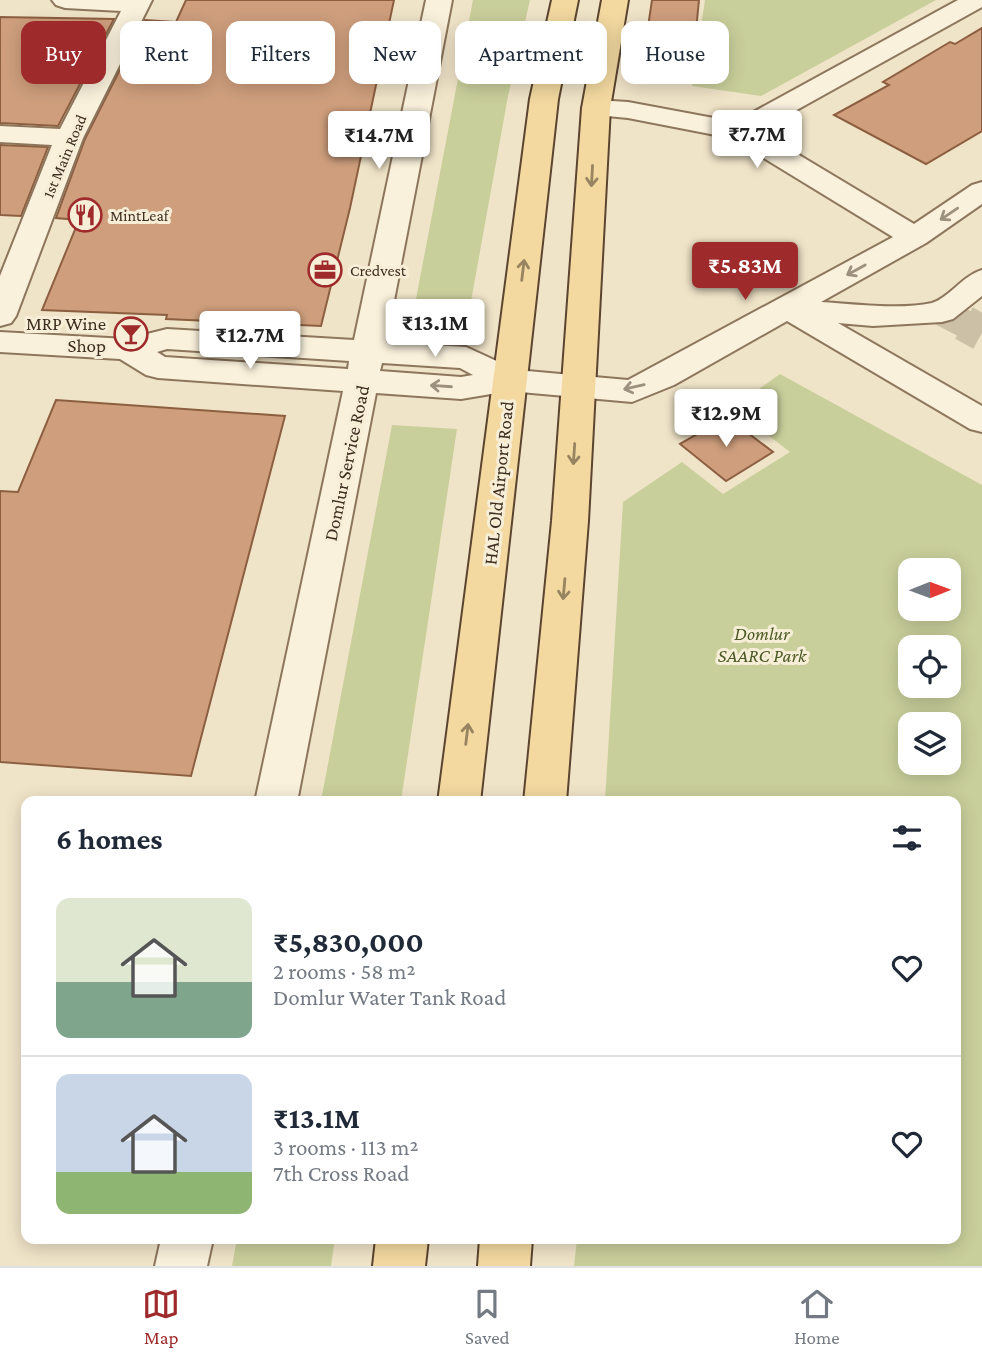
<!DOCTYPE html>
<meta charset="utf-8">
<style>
body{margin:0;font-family:"Crimson Pro",serif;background:#f2f2f3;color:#1f2937;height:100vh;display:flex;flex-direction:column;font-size:26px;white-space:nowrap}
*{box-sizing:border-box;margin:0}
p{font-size:23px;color:#747a83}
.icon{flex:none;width:38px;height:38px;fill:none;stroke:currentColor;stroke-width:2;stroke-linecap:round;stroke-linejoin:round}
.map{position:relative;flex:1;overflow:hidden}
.side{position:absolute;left:21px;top:796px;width:940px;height:448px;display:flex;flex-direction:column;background:#fff;border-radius:14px;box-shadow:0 4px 18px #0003}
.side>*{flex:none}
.hud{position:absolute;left:21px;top:21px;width:942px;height:63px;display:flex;gap:14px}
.needle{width:46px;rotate:89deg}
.tools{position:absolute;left:898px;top:558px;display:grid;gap:14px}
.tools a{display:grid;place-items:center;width:63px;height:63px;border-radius:14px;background:#fff;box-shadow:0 4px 18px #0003;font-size:35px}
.price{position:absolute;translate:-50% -60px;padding:0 16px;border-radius:7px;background:#fff;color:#222;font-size:23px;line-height:46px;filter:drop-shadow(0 2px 4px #0008)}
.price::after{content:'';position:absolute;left:50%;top:42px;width:21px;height:16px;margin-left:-10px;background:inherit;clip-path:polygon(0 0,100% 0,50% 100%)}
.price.on{background:#9e2a2b;color:#fff}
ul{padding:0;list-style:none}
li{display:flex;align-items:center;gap:21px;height:175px;padding:0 35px}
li+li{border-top:2px solid #e0e1e3}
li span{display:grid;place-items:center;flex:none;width:196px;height:140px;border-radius:14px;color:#555}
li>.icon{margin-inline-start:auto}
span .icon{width:84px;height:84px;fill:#fffc;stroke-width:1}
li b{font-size:30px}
h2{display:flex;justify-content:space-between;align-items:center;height:84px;padding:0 35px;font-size:30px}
.pill{padding:0 24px;border-radius:14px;background:#fff;box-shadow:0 4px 18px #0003;font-size:24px;line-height:63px}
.pill.on{background:#9e2a2b;color:#fff}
.tab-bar{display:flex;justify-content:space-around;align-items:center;height:98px;border-top:2px solid #e0e1e3;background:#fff;font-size:19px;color:#747a83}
.tab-bar a{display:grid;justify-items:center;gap:4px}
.tab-bar .on{color:#9e2a2b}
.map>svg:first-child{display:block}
</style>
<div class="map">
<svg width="982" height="1266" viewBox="0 0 982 1266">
<rect width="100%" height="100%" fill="#f0e4c8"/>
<g fill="#c9cf9b" fill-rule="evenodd">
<path d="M473,0H530L508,96L470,307L415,304Z"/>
<path d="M705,0H936L761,96L692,86Z"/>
<path d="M780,374L982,485V1266H574L577,1239H956V802L605,801L623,502L682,462L723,494L790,452L733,408ZM948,570V609H910V570ZM910,648H948V686H910ZM910,724H948V763H910Z"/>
<path d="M392,425L457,429L401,801H321Z"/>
<path d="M237,1239H335L331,1266H232Z"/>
</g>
<g fill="#cf9f7d" stroke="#8d5f41" stroke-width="2">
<path d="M186,0H394L350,208L321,326L166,319L167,315L42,310L79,220L56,218L85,139L145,20L176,22Z"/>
<path d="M652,0H699L694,50L645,47Z"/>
<path d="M0,17L114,19L58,126L0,123Z"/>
<path d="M982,28V131L926,164L834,115L889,85L883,82L950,42L955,44Z"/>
<path d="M0,145L48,147L21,216L0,215Z"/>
<path d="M56,400L285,416L191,776L0,762V491L18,492Z"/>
<path d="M727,417L773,452L726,481L680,444Z"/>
</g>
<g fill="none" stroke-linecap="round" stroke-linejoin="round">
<path stroke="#ccc0a6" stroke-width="28" stroke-dasharray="28 14" stroke-linecap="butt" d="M942,312L967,325"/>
<path stroke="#ccc0a6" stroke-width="36" stroke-dasharray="36 18" stroke-linecap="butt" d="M964,323L982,333"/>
<defs>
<g id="minor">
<path d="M52,0H152L83,138L16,316L11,323L0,326V276L52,145L0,142V126L60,129L121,11L65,8L56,5Z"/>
<path d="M426,0H452L386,342L466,347L516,370L628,380L893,237L731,138L628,118L586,114L582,108L586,102L596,100L628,102L735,122L958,0H982V7L759,131L914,224L972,185L982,182V204L926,243L821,302C854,304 900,310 932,303C949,298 962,276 982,270V296L953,319L942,322L873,326L838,323L982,406V432L970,429L787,321L674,385L632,402L509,391L461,399L376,393L297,802H255L343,391L158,378L146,375L120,359L0,352V332L127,339L167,329L354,340ZM167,349L349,361L348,369L165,357L157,352ZM382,363L460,368L473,375L461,377L380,371Z"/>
<path d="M161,1239H213L207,1266H155Z"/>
</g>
<g id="major">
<path d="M552,0H578L558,99L480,802H438L530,99Z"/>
<path d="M602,0H628L610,108L588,521L566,802H524L552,521L582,108Z"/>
<path d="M376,1239H428L425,1266H373Z"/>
<path d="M480,1239H532L530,1266H478Z"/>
</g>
</defs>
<use href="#minor" stroke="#8d765c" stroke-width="4"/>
<use href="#major" stroke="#5b4430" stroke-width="4"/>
<use href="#minor" fill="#faf1dc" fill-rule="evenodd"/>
<use href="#major" fill="#f3d9a0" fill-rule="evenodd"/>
</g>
<defs><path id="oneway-shaft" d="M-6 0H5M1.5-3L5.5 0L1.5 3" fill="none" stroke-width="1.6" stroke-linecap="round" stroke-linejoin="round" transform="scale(1.75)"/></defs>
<g stroke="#988460">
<use href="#oneway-shaft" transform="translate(592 176) rotate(93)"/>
<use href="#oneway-shaft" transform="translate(523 270) rotate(-83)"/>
<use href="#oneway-shaft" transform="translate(574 454) rotate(94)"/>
<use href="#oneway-shaft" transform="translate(564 589) rotate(95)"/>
<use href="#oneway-shaft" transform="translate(467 734) rotate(-83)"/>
</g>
<g stroke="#9c907e">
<use href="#oneway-shaft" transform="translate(949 214) rotate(146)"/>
<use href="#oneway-shaft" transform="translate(856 270) rotate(151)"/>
<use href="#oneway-shaft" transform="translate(441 386) rotate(-176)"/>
<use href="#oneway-shaft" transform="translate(634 387) rotate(167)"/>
</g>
<defs>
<symbol id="restaurant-ring" viewBox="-11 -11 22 22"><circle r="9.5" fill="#f7eed8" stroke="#9e2a2b" stroke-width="1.5"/><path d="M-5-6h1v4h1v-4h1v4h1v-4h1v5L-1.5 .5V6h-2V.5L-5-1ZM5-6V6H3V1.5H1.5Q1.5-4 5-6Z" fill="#9e2a2b"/></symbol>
<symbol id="office-ring" viewBox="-11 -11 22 22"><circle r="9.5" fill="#f7eed8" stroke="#9e2a2b" stroke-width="1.5"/><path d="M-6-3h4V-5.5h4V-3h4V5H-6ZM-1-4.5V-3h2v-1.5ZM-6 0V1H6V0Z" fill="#9e2a2b"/></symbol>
<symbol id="bar-ring" viewBox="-11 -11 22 22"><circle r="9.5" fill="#f7eed8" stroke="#9e2a2b" stroke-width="1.5"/><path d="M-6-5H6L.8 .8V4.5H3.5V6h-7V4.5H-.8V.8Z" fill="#9e2a2b"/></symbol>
</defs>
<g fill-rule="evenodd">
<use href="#restaurant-ring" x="66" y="196" width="38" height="38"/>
<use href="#office-ring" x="306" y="251" width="38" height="38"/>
<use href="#bar-ring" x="112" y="315" width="38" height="38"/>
</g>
<g text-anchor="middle" stroke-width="6" stroke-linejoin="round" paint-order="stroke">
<g font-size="16" fill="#3d2e20" stroke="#f7eed8">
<text transform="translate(64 156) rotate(-67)" y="6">1st Main Road</text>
</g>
<g font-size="16" fill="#3d2e20" stroke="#f7eed8" text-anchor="start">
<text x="110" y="221">MintLeaf</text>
<text x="350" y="276">Credvest</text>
</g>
<g font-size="19" fill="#3d2e20" stroke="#f7eed8" text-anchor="end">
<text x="106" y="330">MRP Wine<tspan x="106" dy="22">Shop</tspan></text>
</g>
<g font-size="19" fill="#3d2e20" stroke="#f7eed8">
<text transform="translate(346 463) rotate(-78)" y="7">Domlur Service Road</text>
<text transform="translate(498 483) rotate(-84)" y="7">HAL Old Airport Road</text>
</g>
<g font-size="19" font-style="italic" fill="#4d5a26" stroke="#f7eed8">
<text x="762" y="640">Domlur<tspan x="762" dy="22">SAARC Park</tspan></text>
</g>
</g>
</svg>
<div class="tools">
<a><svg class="needle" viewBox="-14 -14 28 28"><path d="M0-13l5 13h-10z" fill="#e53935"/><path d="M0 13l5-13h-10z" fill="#747a83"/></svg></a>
<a><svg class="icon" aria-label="locate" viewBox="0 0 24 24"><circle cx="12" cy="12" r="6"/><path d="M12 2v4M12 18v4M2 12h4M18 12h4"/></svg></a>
<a><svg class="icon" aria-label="layers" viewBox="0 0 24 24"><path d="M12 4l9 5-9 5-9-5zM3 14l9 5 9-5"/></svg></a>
</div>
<b class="price" style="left:757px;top:170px">₹7.7M</b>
<b class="price" style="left:379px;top:171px">₹14.7M</b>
<b class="price on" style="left:745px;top:302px">₹5.83M</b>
<b class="price" style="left:435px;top:359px">₹13.1M</b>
<b class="price" style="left:250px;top:371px">₹12.7M</b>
<b class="price" style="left:726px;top:449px">₹12.9M</b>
<div class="hud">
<a class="pill on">Buy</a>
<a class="pill">Rent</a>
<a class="pill">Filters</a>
<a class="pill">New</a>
<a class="pill">Apartment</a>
<a class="pill">House</a>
</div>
<section class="side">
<h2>6 homes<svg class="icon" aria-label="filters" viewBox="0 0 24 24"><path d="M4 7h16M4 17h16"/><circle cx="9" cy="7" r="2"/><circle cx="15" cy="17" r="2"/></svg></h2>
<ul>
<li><span style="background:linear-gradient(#dfe7d0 60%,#7fa58c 0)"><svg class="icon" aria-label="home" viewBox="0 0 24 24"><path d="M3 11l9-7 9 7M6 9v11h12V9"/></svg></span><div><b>₹5,830,000</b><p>2 rooms · 58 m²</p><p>Domlur Water Tank Road</p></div><svg class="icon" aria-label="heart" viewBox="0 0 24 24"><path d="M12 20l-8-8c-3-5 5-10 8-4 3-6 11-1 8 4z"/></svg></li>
<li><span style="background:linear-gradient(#c9d6e8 70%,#8fb573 0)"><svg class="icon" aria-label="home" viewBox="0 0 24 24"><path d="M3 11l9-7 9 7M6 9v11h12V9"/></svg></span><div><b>₹13.1M</b><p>3 rooms · 113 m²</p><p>7th Cross Road</p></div><svg class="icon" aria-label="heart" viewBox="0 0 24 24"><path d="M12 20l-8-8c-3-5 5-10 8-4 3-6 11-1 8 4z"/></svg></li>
</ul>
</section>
</div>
<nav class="tab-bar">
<a class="on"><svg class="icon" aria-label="map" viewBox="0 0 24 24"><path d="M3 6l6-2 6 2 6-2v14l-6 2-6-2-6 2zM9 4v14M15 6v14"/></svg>Map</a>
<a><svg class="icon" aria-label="saved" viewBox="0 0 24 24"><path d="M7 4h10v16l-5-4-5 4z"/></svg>Saved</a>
<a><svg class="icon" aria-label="home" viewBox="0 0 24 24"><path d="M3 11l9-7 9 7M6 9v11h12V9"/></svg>Home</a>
</nav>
